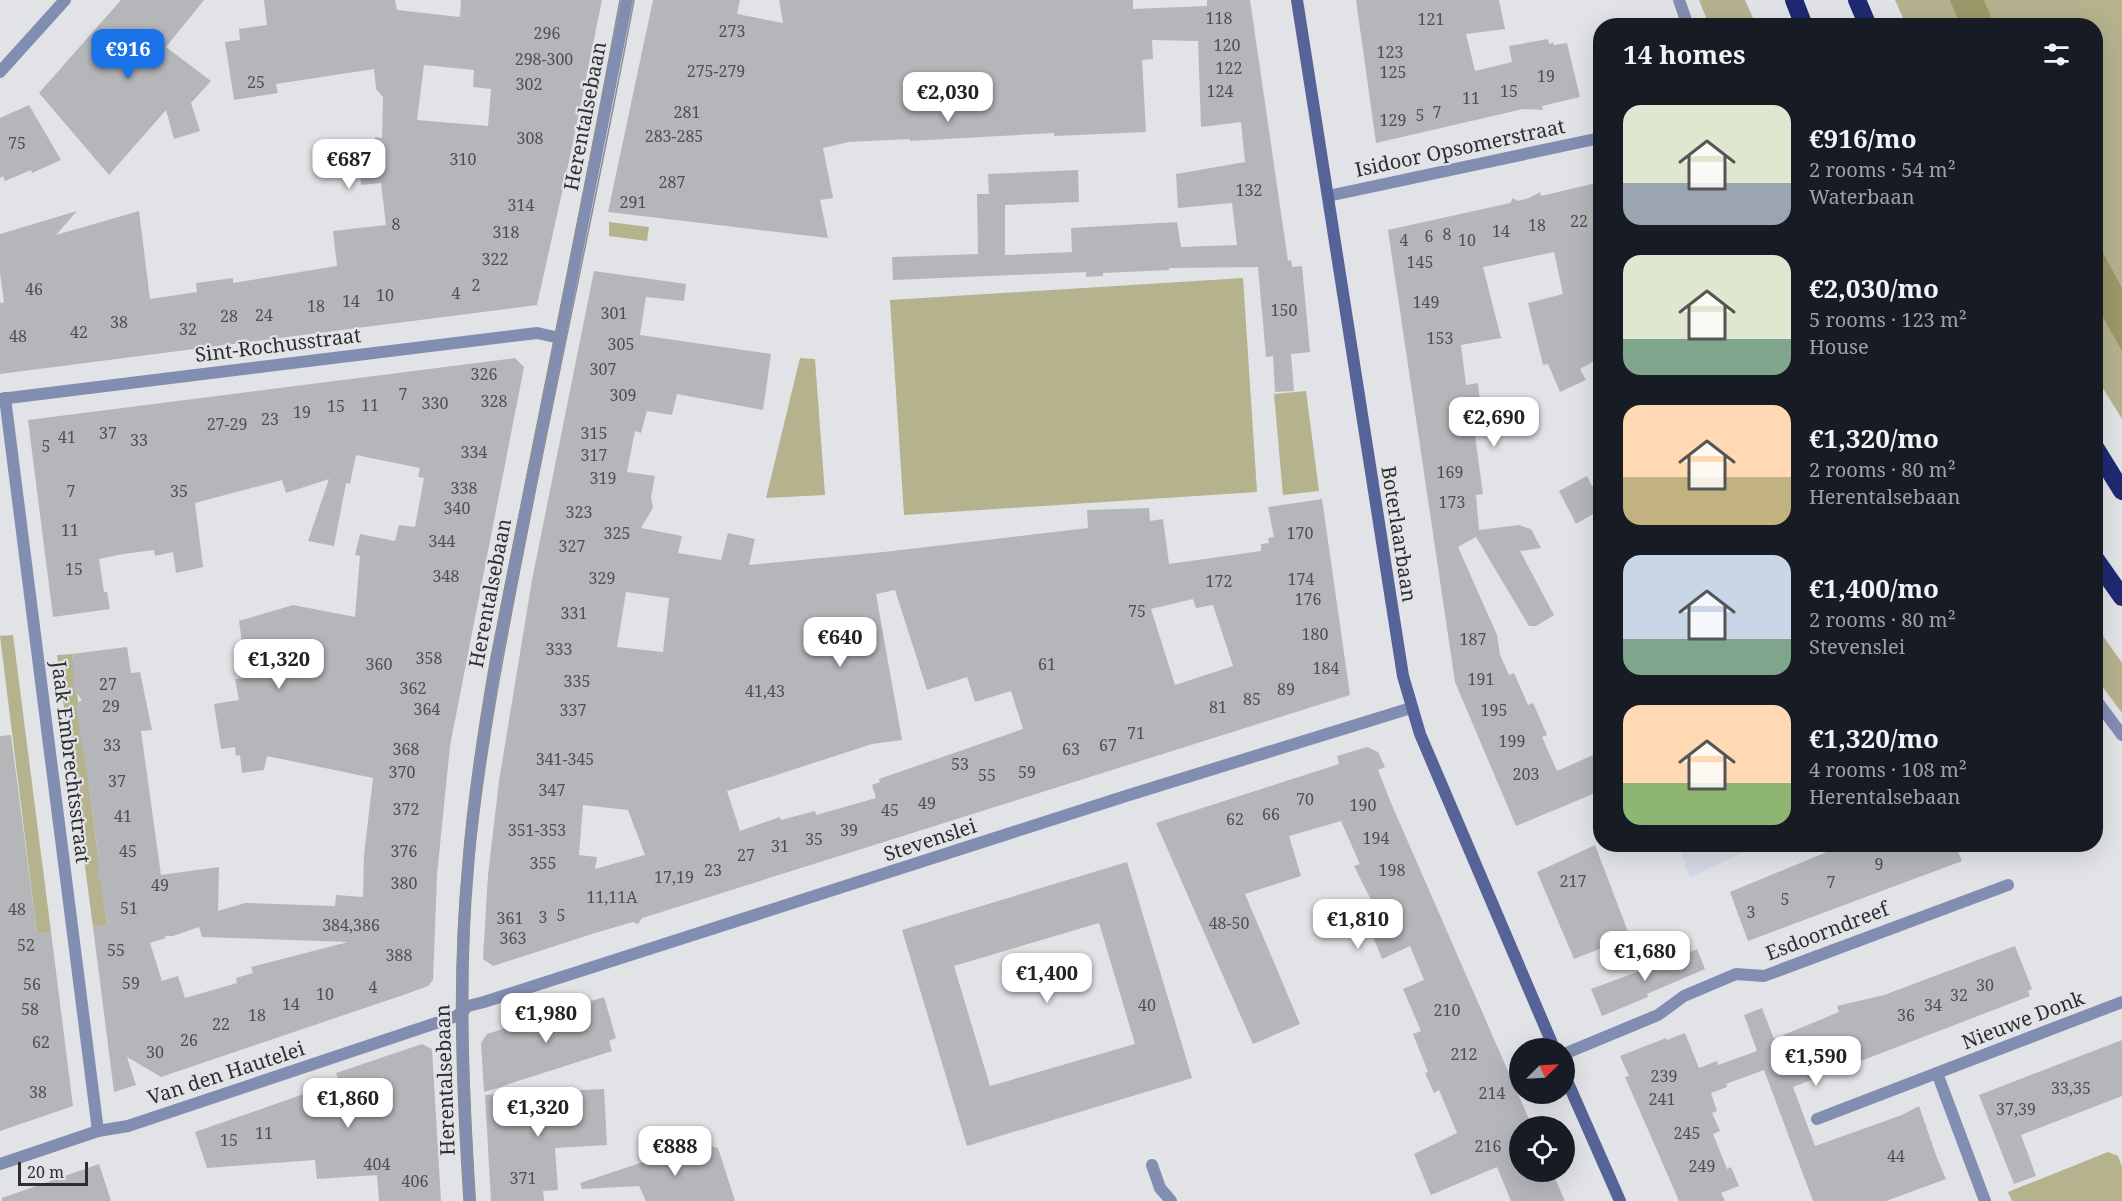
<!DOCTYPE html>
<meta charset="utf-8">
<style>
body{margin:0;font-family:"Noto Serif",serif;background:#242831;color:#f1f3f6;height:100vh;display:flex;flex-direction:column;font-size:22px;white-space:nowrap}
*{box-sizing:border-box;margin:0}
p{font-size:20px;color:#9ea1a6}
.icon{flex:none;width:33px;height:33px;fill:none;stroke:currentColor;stroke-width:2;stroke-linecap:round;stroke-linejoin:round}
.map{position:relative;flex:1;overflow:hidden}
.panel{position:absolute;left:1593px;top:18px;width:510px;height:834px;display:flex;flex-direction:column;background:#171b24;border-radius:24px;box-shadow:0 6px 24px #0002}
.panel>*{flex:none}
.needle{width:39px;rotate:66deg}
.buttons{position:absolute;left:1509px;top:1038px;display:grid;gap:12px}
.buttons a{display:grid;place-items:center;width:66px;height:66px;border-radius:50%;background:#171b24;box-shadow:0 6px 24px #0002;font-size:30px}
.scale{position:absolute;left:18px;bottom:15px;width:70px;box-sizing:border-box;padding-left:6px;border:3px solid #2d2e2f;border-top:0;font-size:16px;line-height:21px;white-space:nowrap;color:#2d2e2f;-webkit-text-stroke:4px #e2e3e7;paint-order:stroke}
.price{position:absolute;translate:-50% -51px;padding:0 14px;border-radius:12px;background:#fff;color:#222;font-size:20px;line-height:39px;filter:drop-shadow(0 2px 3px #0008)}
.price::after{content:'';position:absolute;left:50%;top:36px;width:18px;height:14px;margin-left:-9px;background:inherit;clip-path:polygon(0 0,100% 0,50% 100%)}
.price.selected{background:#1a73e8;color:#fff}
ul{padding:0;list-style:none}
li{display:flex;align-items:center;gap:18px;height:150px;padding:0 30px}
li span{display:grid;place-items:center;flex:none;width:168px;height:120px;border-radius:18px;color:#555}
li>.icon{margin-inline-start:auto}
span .icon{width:72px;height:72px;fill:#fffc;stroke-width:1}
li b{font-size:26px}
h2{display:flex;justify-content:space-between;align-items:center;height:72px;padding:0 30px;font-size:26px}
.map>svg:first-child{display:block}
</style>
<div class="map">
<svg width="2122" height="1201" viewBox="0 0 2122 1201">
<rect width="100%" height="100%" fill="#e2e3e7"/>
<path fill="#d5d9e4" d="M1678,845H1757L1690,878Z"/>
<g fill="#b5b28e">
<path d="M1699,0H1745L1756,25H1709Z"/>
<path d="M1895,0H2122V419L2096,377V26L1906,25Z"/>
<path d="M609,222L649,227L647,241L609,236Z"/>
<path d="M1243,278L1257,492L904,515L890,300Z"/>
<path d="M800,358L815,359L825,495L766,498Z"/>
<path d="M1306,391L1319,491L1283,495L1274,394Z"/>
<path d="M2096,626L2122,663V713L2096,678Z"/>
<path d="M13,635L51,932L37,934L0,636Z"/>
<path d="M72,654L107,925L93,927L57,655Z"/>
<path d="M2108,1152L2118,1156L2122,1167V1201H2012L2008,1192Z"/>
</g>
<g fill="#9c9869">
<path d="M1950,0H1984L1994,25H1960Z"/>
<path d="M2096,240L2122,288V351L2096,305Z"/>
</g>
<g fill="#b5b6ba" fill-rule="evenodd">
<path d="M121,0H204L166,47L211,81L191,103L200,131L174,139L166,110L109,175L39,93Z"/>
<path d="M264,0H395L397,10L460,17L461,0H602L571,152L537,305L0,374V303L4,302L0,273V234L77,211L56,235L139,211L150,299L197,292L196,283L233,278V283L337,266L333,231L386,225L381,183L361,185L360,167H355L358,143L374,145L375,137L382,138L383,97L376,89L374,69L276,84L278,93L234,100L225,42L240,40L239,29L267,25ZM424,65L474,70L473,87L491,89L488,126L417,120Z"/>
<path d="M653,0H740L737,14L783,23L779,0H1133V9L1207,6V0H1250L1288,261L1291,260L1292,267L1302,266L1310,352L1291,354L1294,391L1275,392L1273,356L1266,357L1258,267L1169,268V270L1103,273V276L1086,277V272L893,280L892,257L978,254L977,194H989L988,174L1078,170L1079,202L1005,205V255L1072,252L1071,228L1177,222L1181,247L1237,245L1232,203L1178,208L1176,174L1245,162L1241,122L1201,127L1198,41L1152,40L1153,59L1142,60L1146,132L1054,136V133L910,141V139L849,142L823,148L833,198L820,200L828,238L608,212Z"/>
<path d="M1356,0H1499L1505,29L1466,34L1475,71L1512,62L1509,46L1548,39L1549,44L1553,42L1554,45L1567,43L1580,97L1542,106L1543,110L1523,109L1376,143Z"/>
<path d="M29,105L61,160L32,173L31,170L5,181L3,176L0,178V118Z"/>
<path d="M1600,182V358L1580,369L1586,380L1560,392L1548,364L1543,365L1528,303L1563,294L1554,252L1483,267L1501,338L1461,345L1466,385L1478,383L1481,412L1472,414L1483,494L1476,495L1479,530L1519,525L1531,529L1541,548L1520,551L1554,615L1536,626H1529L1476,537L1458,547L1497,635L1500,655L1509,675L1514,673L1528,705L1533,703L1547,735L1542,737L1557,771L1600,752V791L1516,826L1455,682L1388,230L1510,203L1513,198L1518,201L1529,198L1540,192L1541,196Z"/>
<path d="M594,271L686,284L684,301L646,297L640,335L771,354L763,410L677,394L672,415L647,411L641,433L635,431L627,472L655,476L651,497L653,508L641,528L682,536L678,553L721,560L728,533L755,539L749,565L884,552L1088,528L1087,510L1149,508L1150,521L1163,519L1169,564L1261,551V544L1269,543L1268,538L1274,537L1268,507L1322,499L1350,695L652,915L642,918L638,924L633,922L595,933L493,966L483,959L488,875L499,781L532,580ZM895,590L927,690L967,677L975,702L1011,691L1023,729L879,779L880,782L872,785L876,798L816,815L815,811L781,820L780,817L740,831L727,791L872,744L902,740L876,594ZM626,592L669,598L663,652L617,647ZM1193,599L1196,608L1213,605L1233,666L1175,685L1151,609ZM583,805L628,810L645,855L595,869L597,857L579,855Z"/>
<path d="M515,358L524,367L450,746L437,875L433,980L428,986L409,993L161,1077L127,1057L136,1085L114,1092L93,927L107,925L101,881L96,877L99,870L97,846L85,758L80,735L76,704L82,700L72,687L75,680L72,654L127,647L131,673L140,672L152,730L141,731L161,875L219,867L218,911L245,903L335,906L336,895L363,897L364,855L373,778L267,756L264,770L242,773L240,755L236,756L235,747L221,749L214,704L239,700L235,679L247,678L239,621L293,605L355,617L360,556L355,555L360,534L395,541L399,525L415,527L424,478L418,477L420,468L356,455L350,484L346,483L334,546L308,541L329,479L286,493L282,480L195,503L203,567L176,573L173,552L155,556L154,550L123,554L99,559L104,592H107L110,609L53,617L28,420ZM199,927L202,937L348,942L251,967L253,973L236,978L237,983L185,998L178,976L162,981L150,943L166,938L165,936H173Z"/>
<path d="M1587,476L1592,486L1600,481V510L1576,524L1559,491Z"/>
<path d="M11,735L37,934L51,932L73,1106L0,1131V736Z"/>
<path d="M1367,747L1378,752L1385,767L1378,770L1391,803L1532,1126H1520V1172H1552L1565,1201H1511L1497,1167L1431,1195L1414,1154L1457,1133L1439,1090L1434,1093L1425,1073L1428,1072L1413,1034L1421,1031L1403,989L1424,980L1410,946L1382,959L1369,927L1372,926L1365,910L1374,906L1354,866L1360,864L1359,862L1341,821L1289,836L1301,876L1245,894L1300,1024L1253,1044L1156,823L1339,764L1337,756Z"/>
<path d="M1846,844H1955L1962,861L1748,941L1730,892Z"/>
<path d="M1595,845L1630,937L1574,959L1537,872Z"/>
<path d="M1127,862L1192,1078L967,1146L902,930ZM1099,923L1135,1044L990,1086L954,966Z"/>
<path d="M2015,946L2032,989L2028,991L2030,996L1793,1087L1815,1146L1902,1115L1919,1106L1937,1158L1946,1179L1886,1201H1813L1764,1070L1726,1084L1727,1087L1711,1093L1717,1111L1712,1113L1720,1131L1713,1134L1727,1169L1731,1167L1739,1186L1721,1193L1725,1201H1679L1625,1077L1629,1076L1620,1056L1666,1038L1667,1040L1685,1033L1699,1068L1717,1061L1718,1065L1757,1051L1744,1015L1762,1008L1774,1039L1839,1012L1837,1006L1884,995Z"/>
<path d="M1697,949L1705,969L1647,994L1648,997L1602,1016L1591,989L1656,965V966Z"/>
<path d="M604,997L616,1038L609,1041L612,1051L484,1092L481,1043L487,1034Z"/>
<path d="M2122,1040V1096L2021,1135L2036,1176L2014,1184L1979,1095Z"/>
<path d="M422,1044L432,1049L441,1201H379L377,1175L317,1179L315,1160L207,1168L195,1132L321,1088L339,1081L336,1073Z"/>
<path d="M604,1089L607,1145L555,1148L558,1190L543,1191L544,1201H491L485,1095Z"/>
<path d="M700,1143L718,1148L735,1201H646L639,1186L582,1189L580,1183Z"/>
<path d="M99,1164L111,1201H2V1198Z"/>
</g>
<g fill="none" stroke-linecap="round" stroke-linejoin="round">
<g stroke="#828db2" stroke-width="12">
<path d="M1679,0L1688,26"/>
<path d="M0,72L65,0"/>
<path d="M1328,196L1600,138"/>
<path d="M5,398L98,1131"/>
<path d="M0,399L537,333L560,338"/>
<path d="M2096,700L2122,735"/>
<path d="M1564,1054L1658,1015L1684,996L1736,974L1764,976L2008,885"/>
<path d="M1937,1073L1985,1201"/>
<path d="M1817,1119L2122,1002"/>
<path d="M0,1164L98,1131L128,1126L457,1016L468,1006L484,1002L1129,795L1411,708"/>
<path d="M1152,1165L1160,1188L1171,1201"/>
</g>
<path stroke="#828db2" stroke-width="12" d="M470,1201C463,1090 458,979 468,868C473,798 484,728 496,659L627,0"/>
<g stroke="#556398" stroke-width="12">
<path d="M1297,0L1403,676L1420,734L1554,1048"/>
<path d="M1564,1074L1620,1201"/>
</g>
<g stroke="#1e2972" stroke-width="18">
<path d="M1794,0L1804,26"/>
<path d="M1857,0L1868,26"/>
<path d="M2096,449L2122,491"/>
<path d="M2096,560L2122,597"/>
</g>
<g stroke="#8e8f92" stroke-width="1.5">
<path d="M464,1201C457,1089 452,977 463,865C475,727 504,592 531,456C562,304 592,152 620,0"/>
<path d="M475,1201C468,1089 463,977 473,865C485,741 510,620 534,497C567,332 603,166 634,0"/>
</g>
</g>
<g text-anchor="middle" stroke-width="4.5" stroke-linejoin="round" paint-order="stroke">
<g font-size="16" fill="#4f5052">
<text x="1219" y="24">118</text>
<text x="1431" y="25">121</text>
<text x="732" y="37">273</text>
<text x="547" y="39">296</text>
<text x="1227" y="51">120</text>
<text x="1390" y="58">123</text>
<text x="544" y="65">298-300</text>
<text x="1229" y="74">122</text>
<text x="716" y="77">275-279</text>
<text x="1393" y="78">125</text>
<text x="1546" y="82">19</text>
<text x="256" y="88">25</text>
<text x="529" y="90">302</text>
<text x="1220" y="97">124</text>
<text x="1509" y="97">15</text>
<text x="1471" y="104">11</text>
<text x="687" y="118">281</text>
<text x="1437" y="118">7</text>
<text x="1420" y="121">5</text>
<text x="1393" y="126">129</text>
<text x="674" y="142">283-285</text>
<text x="530" y="144">308</text>
<text x="17" y="149">75</text>
<text x="463" y="165">310</text>
<text x="672" y="188">287</text>
<text x="1249" y="196">132</text>
<text x="633" y="208">291</text>
<text x="521" y="211">314</text>
<text x="1579" y="227">22</text>
<text x="396" y="230">8</text>
<text x="1537" y="231">18</text>
<text x="1501" y="237">14</text>
<text x="506" y="238">318</text>
<text x="1447" y="240">8</text>
<text x="1429" y="242">6</text>
<text x="1404" y="246">4</text>
<text x="1467" y="246">10</text>
<text x="495" y="265">322</text>
<text x="1420" y="268">145</text>
<text x="476" y="291">2</text>
<text x="34" y="295">46</text>
<text x="456" y="299">4</text>
<text x="385" y="301">10</text>
<text x="351" y="307">14</text>
<text x="1426" y="308">149</text>
<text x="316" y="312">18</text>
<text x="1284" y="316">150</text>
<text x="614" y="319">301</text>
<text x="264" y="321">24</text>
<text x="229" y="322">28</text>
<text x="119" y="328">38</text>
<text x="188" y="335">32</text>
<text x="79" y="338">42</text>
<text x="18" y="342">48</text>
<text x="1440" y="344">153</text>
<text x="621" y="350">305</text>
<text x="603" y="375">307</text>
<text x="484" y="380">326</text>
<text x="403" y="400">7</text>
<text x="623" y="401">309</text>
<text x="494" y="407">328</text>
<text x="435" y="409">330</text>
<text x="370" y="411">11</text>
<text x="336" y="412">15</text>
<text x="302" y="418">19</text>
<text x="270" y="425">23</text>
<text x="227" y="430">27-29</text>
<text x="108" y="439">37</text>
<text x="594" y="439">315</text>
<text x="67" y="443">41</text>
<text x="139" y="446">33</text>
<text x="46" y="452">5</text>
<text x="474" y="458">334</text>
<text x="594" y="461">317</text>
<text x="1450" y="478">169</text>
<text x="603" y="484">319</text>
<text x="464" y="494">338</text>
<text x="71" y="497">7</text>
<text x="179" y="497">35</text>
<text x="1452" y="508">173</text>
<text x="457" y="514">340</text>
<text x="579" y="518">323</text>
<text x="70" y="536">11</text>
<text x="617" y="539">325</text>
<text x="1300" y="539">170</text>
<text x="442" y="547">344</text>
<text x="572" y="552">327</text>
<text x="74" y="575">15</text>
<text x="446" y="582">348</text>
<text x="602" y="584">329</text>
<text x="1301" y="585">174</text>
<text x="1219" y="587">172</text>
<text x="1308" y="605">176</text>
<text x="1137" y="617">75</text>
<text x="574" y="619">331</text>
<text x="1315" y="640">180</text>
<text x="1473" y="645">187</text>
<text x="559" y="655">333</text>
<text x="429" y="664">358</text>
<text x="379" y="670">360</text>
<text x="1047" y="670">61</text>
<text x="1326" y="674">184</text>
<text x="1481" y="685">191</text>
<text x="577" y="687">335</text>
<text x="108" y="690">27</text>
<text x="413" y="694">362</text>
<text x="1286" y="695">89</text>
<text x="765" y="697">41,43</text>
<text x="1252" y="705">85</text>
<text x="111" y="712">29</text>
<text x="1218" y="713">81</text>
<text x="427" y="715">364</text>
<text x="573" y="716">337</text>
<text x="1494" y="716">195</text>
<text x="1136" y="739">71</text>
<text x="1512" y="747">199</text>
<text x="112" y="751">33</text>
<text x="1108" y="751">67</text>
<text x="406" y="755">368</text>
<text x="1071" y="755">63</text>
<text x="565" y="765">341-345</text>
<text x="960" y="770">53</text>
<text x="402" y="778">370</text>
<text x="1027" y="778">59</text>
<text x="1526" y="780">203</text>
<text x="987" y="781">55</text>
<text x="117" y="787">37</text>
<text x="552" y="796">347</text>
<text x="1305" y="805">70</text>
<text x="927" y="809">49</text>
<text x="1363" y="811">190</text>
<text x="406" y="815">372</text>
<text x="890" y="816">45</text>
<text x="1271" y="820">66</text>
<text x="123" y="822">41</text>
<text x="1235" y="825">62</text>
<text x="537" y="836">351-353</text>
<text x="849" y="836">39</text>
<text x="1376" y="844">194</text>
<text x="814" y="845">35</text>
<text x="780" y="852">31</text>
<text x="128" y="857">45</text>
<text x="404" y="857">376</text>
<text x="746" y="861">27</text>
<text x="543" y="869">355</text>
<text x="1879" y="870">9</text>
<text x="713" y="876">23</text>
<text x="1392" y="876">198</text>
<text x="674" y="883">17,19</text>
<text x="1573" y="887">217</text>
<text x="1831" y="888">7</text>
<text x="404" y="889">380</text>
<text x="160" y="891">49</text>
<text x="612" y="903">11,11A</text>
<text x="1785" y="905">5</text>
<text x="129" y="914">51</text>
<text x="17" y="915">48</text>
<text x="1751" y="918">3</text>
<text x="561" y="921">5</text>
<text x="543" y="923">3</text>
<text x="510" y="924">361</text>
<text x="1229" y="929">48-50</text>
<text x="351" y="931">384,386</text>
<text x="513" y="944">363</text>
<text x="26" y="951">52</text>
<text x="116" y="956">55</text>
<text x="399" y="961">388</text>
<text x="131" y="989">59</text>
<text x="32" y="990">56</text>
<text x="1985" y="991">30</text>
<text x="373" y="993">4</text>
<text x="325" y="1000">10</text>
<text x="1959" y="1001">32</text>
<text x="291" y="1010">14</text>
<text x="1147" y="1011">40</text>
<text x="1933" y="1011">34</text>
<text x="30" y="1015">58</text>
<text x="1447" y="1016">210</text>
<text x="257" y="1021">18</text>
<text x="1906" y="1021">36</text>
<text x="221" y="1030">22</text>
<text x="189" y="1046">26</text>
<text x="41" y="1048">62</text>
<text x="155" y="1058">30</text>
<text x="1464" y="1060">212</text>
<text x="1664" y="1082">239</text>
<text x="2071" y="1094">33,35</text>
<text x="38" y="1098">38</text>
<text x="1492" y="1099">214</text>
<text x="1662" y="1105">241</text>
<text x="2016" y="1115">37,39</text>
<text x="264" y="1139">11</text>
<text x="1687" y="1139">245</text>
<text x="229" y="1146">15</text>
<text x="1488" y="1152">216</text>
<text x="1896" y="1162">44</text>
<text x="377" y="1170">404</text>
<text x="1702" y="1172">249</text>
<text x="523" y="1184">371</text>
<text x="415" y="1187">406</text>
</g>
<g font-size="20" fill="#2d2e2f" stroke="#e2e3e7">
<text transform="translate(585 116) rotate(-79)" y="7">Herentalsebaan</text>
<text transform="translate(1460 148) rotate(-12)" y="7">Isidoor Opsomerstraat</text>
<text transform="translate(278 345) rotate(-7)" y="7">Sint-Rochusstraat</text>
<text transform="translate(1399 534) rotate(81)" y="7">Boterlaarbaan</text>
<text transform="translate(490 593) rotate(-79)" y="7">Herentalsebaan</text>
<text transform="translate(71 762) rotate(83)" y="7">Jaak Embrechtsstraat</text>
<text transform="translate(930 840) rotate(-18)" y="7">Stevenslei</text>
<text transform="translate(1827 931) rotate(-21)" y="7">Esdoorndreef</text>
<text transform="translate(2023 1020) rotate(-21)" y="7">Nieuwe Donk</text>
<text transform="translate(226 1073) rotate(-18)" y="7">Van den Hautelei</text>
<text transform="translate(445 1080) rotate(-92)" y="7">Herentalsebaan</text>
</g>
</g>
</svg>
<div class="buttons">
<a><svg class="needle" viewBox="-14 -14 28 28"><path d="M0-13l5 13h-10z" fill="#e53935"/><path d="M0 13l5-13h-10z" fill="#9ea1a6"/></svg></a>
<a><svg class="icon" aria-label="locate" viewBox="0 0 24 24"><circle cx="12" cy="12" r="6"/><path d="M12 2v4M12 18v4M2 12h4M18 12h4"/></svg></a>
</div>
<div class="scale">20 m</div>
<b class="price selected" style="left:128px;top:80px">€916</b>
<b class="price" style="left:948px;top:123px">€2,030</b>
<b class="price" style="left:349px;top:190px">€687</b>
<b class="price" style="left:1494px;top:448px">€2,690</b>
<b class="price" style="left:840px;top:668px">€640</b>
<b class="price" style="left:279px;top:690px">€1,320</b>
<b class="price" style="left:1358px;top:950px">€1,810</b>
<b class="price" style="left:1645px;top:982px">€1,680</b>
<b class="price" style="left:1047px;top:1004px">€1,400</b>
<b class="price" style="left:546px;top:1044px">€1,980</b>
<b class="price" style="left:1816px;top:1087px">€1,590</b>
<b class="price" style="left:348px;top:1129px">€1,860</b>
<b class="price" style="left:538px;top:1138px">€1,320</b>
<b class="price" style="left:675px;top:1177px">€888</b>
<section class="panel">
<h2>14 homes<svg class="icon" aria-label="filters" viewBox="0 0 24 24"><path d="M4 7h16M4 17h16"/><circle cx="9" cy="7" r="2"/><circle cx="15" cy="17" r="2"/></svg></h2>
<ul>
<li><span style="background:linear-gradient(#dfe7d0 65%,#9aa5b1 0)"><svg class="icon" aria-label="home" viewBox="0 0 24 24"><path d="M3 11l9-7 9 7M6 9v11h12V9"/></svg></span><div><b>€916/mo</b><p>2 rooms · 54 m²</p><p>Waterbaan</p></div></li>
<li><span style="background:linear-gradient(#dfe7d0 70%,#7fa58c 0)"><svg class="icon" aria-label="home" viewBox="0 0 24 24"><path d="M3 11l9-7 9 7M6 9v11h12V9"/></svg></span><div><b>€2,030/mo</b><p>5 rooms · 123 m²</p><p>House</p></div></li>
<li><span style="background:linear-gradient(#ffd9b3 60%,#c2b280 0)"><svg class="icon" aria-label="home" viewBox="0 0 24 24"><path d="M3 11l9-7 9 7M6 9v11h12V9"/></svg></span><div><b>€1,320/mo</b><p>2 rooms · 80 m²</p><p>Herentalsebaan</p></div></li>
<li><span style="background:linear-gradient(#c9d6e8 70%,#7fa58c 0)"><svg class="icon" aria-label="home" viewBox="0 0 24 24"><path d="M3 11l9-7 9 7M6 9v11h12V9"/></svg></span><div><b>€1,400/mo</b><p>2 rooms · 80 m²</p><p>Stevenslei</p></div></li>
<li><span style="background:linear-gradient(#ffd9b3 65%,#8fb573 0)"><svg class="icon" aria-label="home" viewBox="0 0 24 24"><path d="M3 11l9-7 9 7M6 9v11h12V9"/></svg></span><div><b>€1,320/mo</b><p>4 rooms · 108 m²</p><p>Herentalsebaan</p></div></li>
</ul>
</section>
</div>
